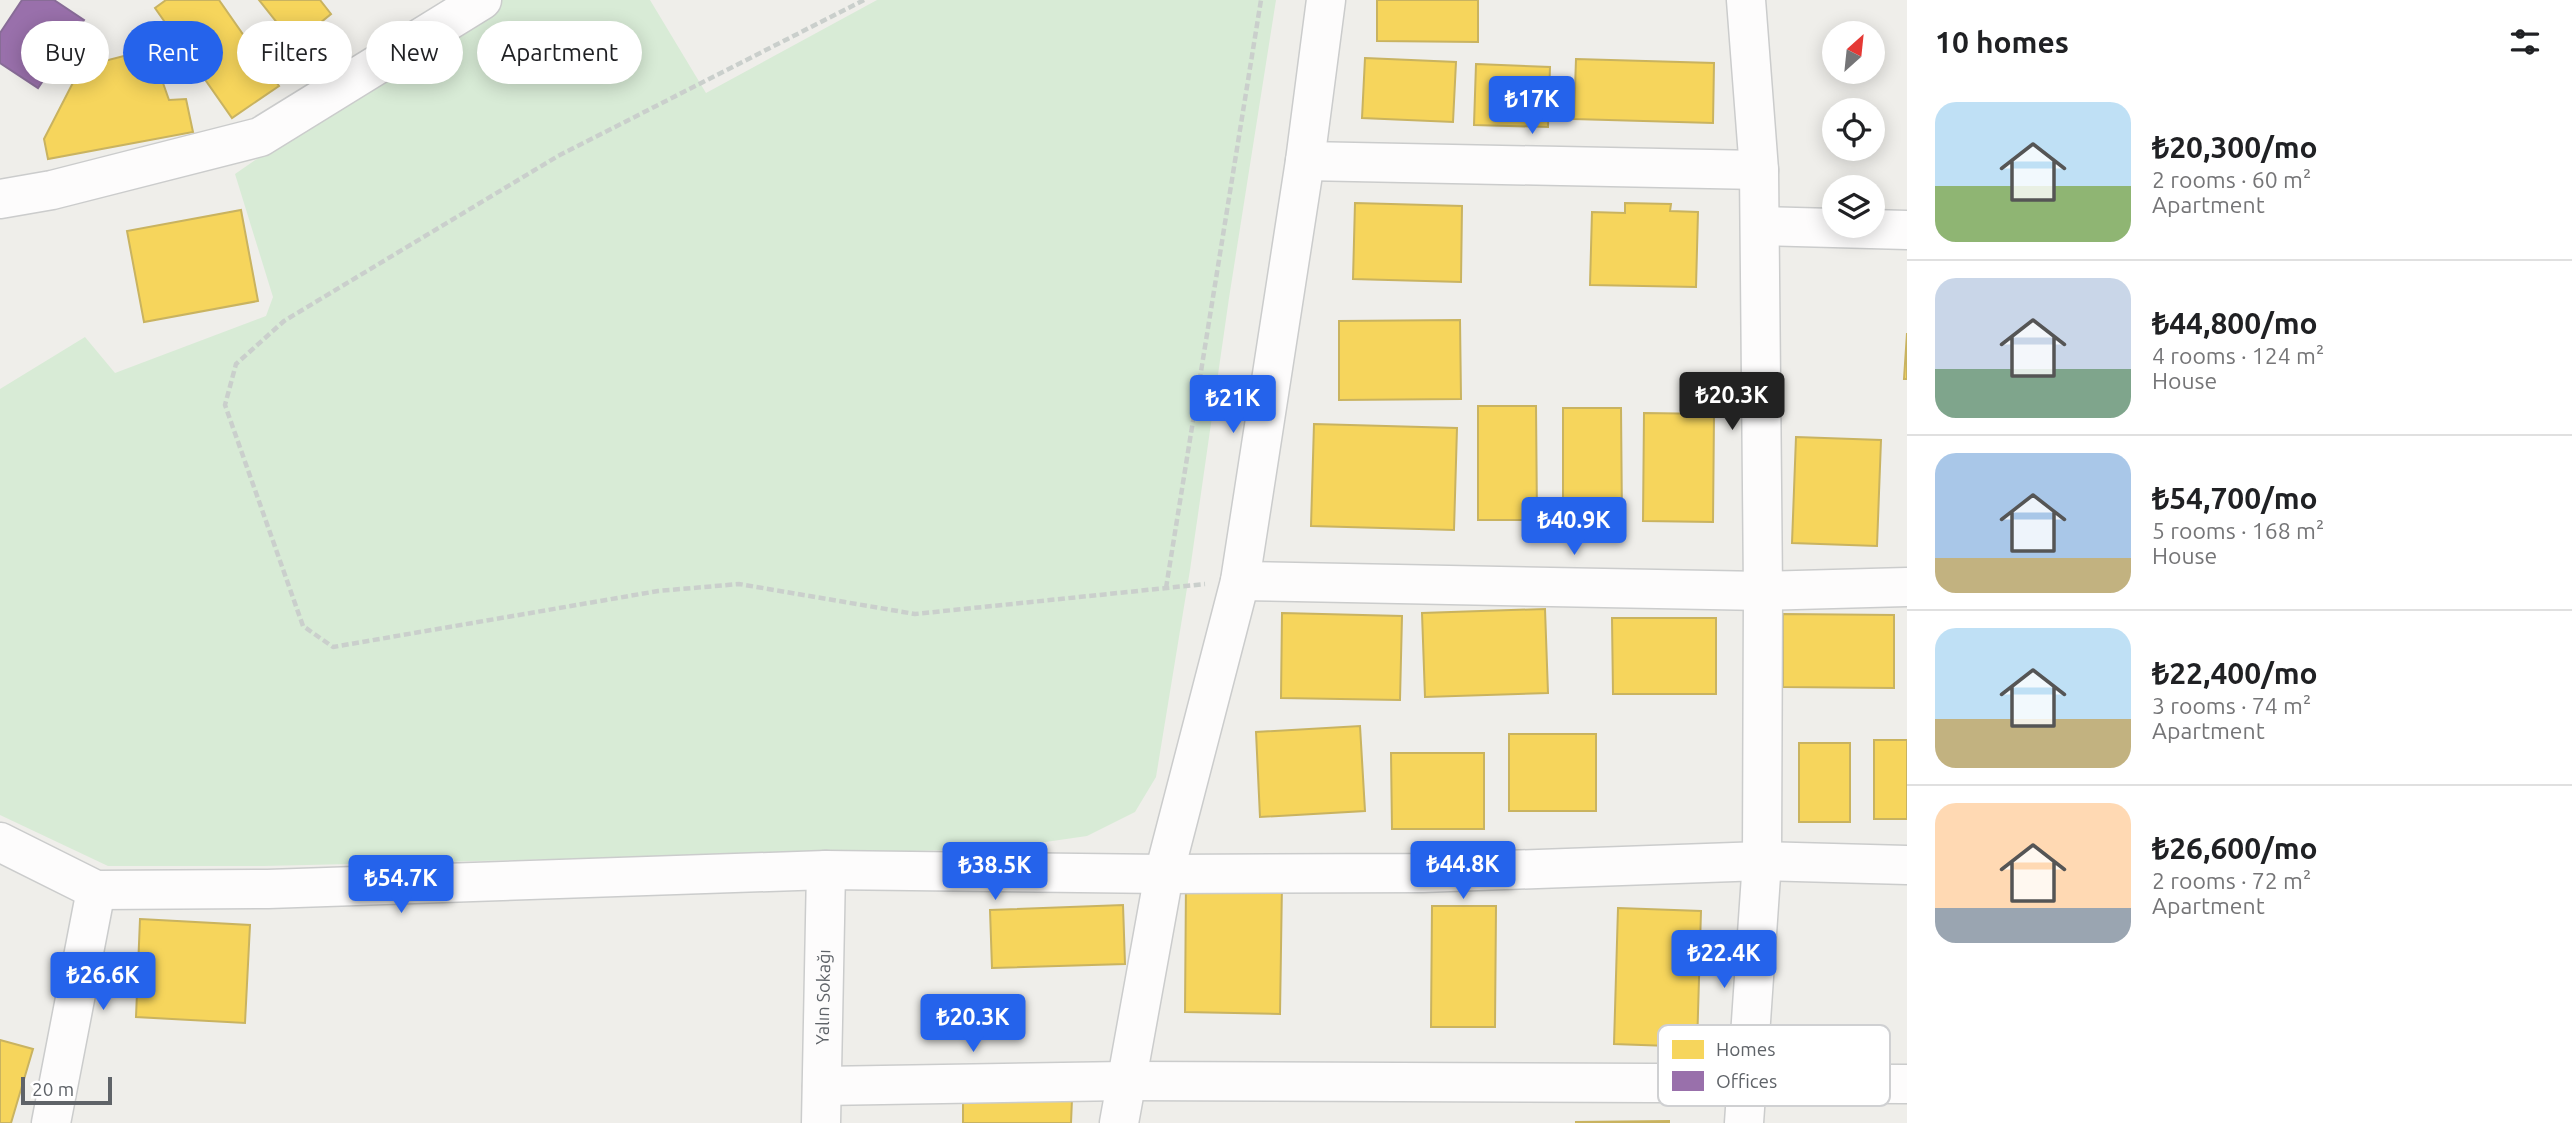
<!DOCTYPE html>
<meta charset="utf-8">
<style>
body{margin:0;font-family:Ubuntu,sans-serif;background:#f2f2f2;color:#202124;height:100vh;display:flex;flex-direction:column;font-size:26px;white-space:nowrap}
*{box-sizing:border-box;margin:0}
p{font-size:23px;color:#757577}
.icon{flex:none;width:38px;height:38px;fill:none;stroke:currentColor;stroke-width:2;stroke-linecap:round;stroke-linejoin:round}
.map{position:relative;flex:1;overflow:hidden}
.drawer{display:flex;flex-direction:column;background:#fff;width:665px}
.drawer>*{flex:none}
.banner{position:absolute;left:21px;top:21px;width:665px;height:63px;display:flex;gap:14px}
.needle{width:46px;rotate:27deg}
.buttons{position:absolute;left:1822px;top:21px;display:grid;gap:14px}
.buttons a{display:grid;place-items:center;width:63px;height:63px;border-radius:50%;background:#fff;box-shadow:0 4px 18px #0003;font-size:35px}
.scale{position:absolute;left:21px;bottom:18px;width:91px;box-sizing:border-box;padding-left:7px;border:4px solid #5f6368;border-top:0;font-size:19px;line-height:24px;white-space:nowrap;color:#5f6368;-webkit-text-stroke:5px #fff;paint-order:stroke}
.price{position:absolute;translate:-50% -60px;padding:0 16px;border-radius:7px;background:#2563eb;color:#fff;font-size:23px;line-height:46px;filter:drop-shadow(0 2px 4px #0008)}
.price::after{content:'';position:absolute;left:50%;top:42px;width:21px;height:16px;margin-left:-10px;background:inherit;clip-path:polygon(0 0,100% 0,50% 100%)}
.price.current{background:#222;color:#fff}
ul{padding:0;list-style:none}
li{display:flex;align-items:center;gap:21px;height:175px;padding:0 28px}
li+li{border-top:2px solid #e0e0e0}
li span{display:grid;place-items:center;flex:none;width:196px;height:140px;border-radius:21px;color:#555}
li>.icon{margin-inline-start:auto}
span .icon{width:84px;height:84px;fill:#fffc;stroke-width:1}
li b{font-size:30px}
h2{display:flex;justify-content:space-between;align-items:center;height:84px;padding:0 28px;font-size:30px}
.tag{padding:0 24px;border-radius:32px;background:#fff;box-shadow:0 4px 18px #0003;font-size:24px;line-height:63px}
.tag.current{background:#2563eb;color:#fff}
main{display:flex;flex:1;min-height:0}
.map>svg:first-child{display:block}
</style>
<main>
<div class="map">
<svg width="1907" height="1123" viewBox="0 0 1907 1123">
<rect width="100%" height="100%" fill="#efeeea"/>
<path fill="#d8ebd6" d="M499,0H650L706,93L877,0H1276L1229,298L1190,570L1156,777L1135,812L1087,836L996,849L264,866H108L0,815V389L85,337L115,373L266,316L273,297L235,174L388,69Z"/>
<g fill="#f6d55c" stroke="#c9b360" stroke-width="2">
<path d="M166,0H219L279,86L232,118L155,8Z"/>
<path d="M259,0H320L331,14L294,44Z"/>
<path d="M1377,0H1478V42L1377,41Z"/>
<path d="M151,49L169,100L186,99L193,132L48,159L44,139L81,67Z"/>
<path d="M1365,58L1456,62L1453,122L1362,118Z"/>
<path d="M1576,59L1714,63L1713,123L1574,119Z"/>
<path d="M1476,64L1550,67L1548,127L1474,125Z"/>
<path d="M1355,203L1462,206L1461,282L1353,279Z"/>
<path d="M1625,203L1671,204L1670,211L1698,212L1696,287L1590,285L1592,212L1625,213Z"/>
<path d="M241,210L258,301L144,322L127,231Z"/>
<path d="M1460,320L1461,399L1339,400V321Z"/>
<path d="M1907,333V379H1904Z"/>
<path d="M1478,406H1536L1537,520H1478Z"/>
<path d="M1563,408H1621L1622,522H1563Z"/>
<path d="M1644,413L1714,414L1713,522L1643,521Z"/>
<path d="M1314,424L1457,428L1454,530L1311,526Z"/>
<path d="M1796,437L1881,440L1877,546L1792,543Z"/>
<path d="M1545,609L1548,693L1425,697L1422,613Z"/>
<path d="M1282,613L1402,616L1400,700L1281,698Z"/>
<path d="M1783,614L1894,615V688L1783,687Z"/>
<path d="M1612,618H1716V694H1613Z"/>
<path d="M1360,726L1365,811L1260,817L1256,732Z"/>
<rect x="1509" y="734" width="87" height="77"/>
<rect x="1874" y="740" width="33" height="79"/>
<rect x="1799" y="743" width="51" height="79"/>
<path d="M1391,753H1484V829H1392Z"/>
<path d="M1186,881L1282,883L1280,1014L1185,1012Z"/>
<path d="M1123,905L1125,964L992,968L990,910Z"/>
<path d="M1432,906H1496L1495,1027H1431Z"/>
<path d="M1618,908L1701,911L1697,1047L1614,1044Z"/>
<path d="M140,919L250,925L245,1023L136,1017Z"/>
<path d="M0,1040L33,1049L11,1123H0Z"/>
<path d="M963,1096L1072,1099L1071,1123H963Z"/>
<path d="M1669,1121V1123H1576V1122Z"/>
</g>
<path fill="#9970ab" stroke="#886c97" stroke-width="2" d="M22,0H54L84,20L38,88L0,63V33Z"/>
<g fill="none" stroke-linecap="round" stroke-linejoin="round">
<defs>
<g id="minor">
<path d="M1305,161L1759,170"/>
<path d="M0,199L52,190L260,137L482,0"/>
<path d="M1760,226L1907,230"/>
<path d="M1240,581L1763,591L1907,587"/>
<path d="M0,842L96,890L268,889L826,870L1164,874L1422,873L1762,861L1907,865"/>
<path d="M822,1086L1125,1081L1907,1084"/>
<path d="M51,1123L96,890"/>
<path id="s1" d="M821,1123L826,870"/>
<path d="M1119,1123L1164,874L1240,581L1305,161L1326,0"/>
<path d="M1744,1123L1762,861L1763,591L1759,170L1746,0"/>
</g>
</defs>
<use href="#minor" stroke="#cbcccc" stroke-width="41"/>
<g stroke="#cacfcc" stroke-width="4.5" stroke-dasharray="7 3.5" stroke-linecap="butt">
<path d="M864,0L558,156L284,321L236,364L225,405L303,626L333,647L658,591L739,584L915,614L1205,584"/>
<path d="M1166,588L1261,0"/>
</g>
<use href="#minor" stroke="#fdfcfc" stroke-width="38"/>
</g>
<g text-anchor="middle" stroke-width="7" stroke-linejoin="round" paint-order="stroke">
<g font-size="18" fill="#5f6368" stroke="#fff">
<text dy="6" stroke="none"><textPath href="#s1" startOffset="126">Yalın Sokağı</textPath></text>
</g>
</g>
<rect x="1658" y="1025" width="232" height="81" rx="10" fill="#fff" stroke="#cfd0d2" stroke-width="2"/>
<rect x="1672" y="1040" width="32" height="19" fill="#f6d55c"/>
<rect x="1672" y="1071" width="32" height="20" fill="#9970ab"/>
<g font-size="19" fill="#5f6368">
<text x="1716" y="1056">Homes</text>
<text x="1716" y="1088">Offices</text>
</g>
</svg>
<div class="buttons">
<a><svg class="needle" viewBox="-14 -14 28 28"><path d="M0-13l5 13h-10z" fill="#e53935"/><path d="M0 13l5-13h-10z" fill="#757577"/></svg></a>
<a><svg class="icon" aria-label="locate" viewBox="0 0 24 24"><circle cx="12" cy="12" r="6"/><path d="M12 2v4M12 18v4M2 12h4M18 12h4"/></svg></a>
<a><svg class="icon" aria-label="layers" viewBox="0 0 24 24"><path d="M12 4l9 5-9 5-9-5zM3 14l9 5 9-5"/></svg></a>
</div>
<div class="scale">20 m</div>
<b class="price" style="left:1532px;top:136px">₺17K</b>
<b class="price current" style="left:1732px;top:432px">₺20.3K</b>
<b class="price" style="left:1233px;top:435px">₺21K</b>
<b class="price" style="left:1574px;top:557px">₺40.9K</b>
<b class="price" style="left:1463px;top:901px">₺44.8K</b>
<b class="price" style="left:995px;top:902px">₺38.5K</b>
<b class="price" style="left:401px;top:915px">₺54.7K</b>
<b class="price" style="left:1724px;top:990px">₺22.4K</b>
<b class="price" style="left:103px;top:1012px">₺26.6K</b>
<b class="price" style="left:973px;top:1054px">₺20.3K</b>
<div class="banner">
<a class="tag">Buy</a>
<a class="tag current">Rent</a>
<a class="tag">Filters</a>
<a class="tag">New</a>
<a class="tag">Apartment</a>
</div>
</div>
<section class="drawer">
<h2>10 homes<svg class="icon" aria-label="filters" viewBox="0 0 24 24"><path d="M4 7h16M4 17h16"/><circle cx="9" cy="7" r="2"/><circle cx="15" cy="17" r="2"/></svg></h2>
<ul>
<li><span style="background:linear-gradient(#bfe0f5 60%,#8fb573 0)"><svg class="icon" aria-label="home" viewBox="0 0 24 24"><path d="M3 11l9-7 9 7M6 9v11h12V9"/></svg></span><div><b>₺20,300/mo</b><p>2 rooms · 60 m²</p><p>Apartment</p></div></li>
<li><span style="background:linear-gradient(#c9d6e8 65%,#7fa58c 0)"><svg class="icon" aria-label="home" viewBox="0 0 24 24"><path d="M3 11l9-7 9 7M6 9v11h12V9"/></svg></span><div><b>₺44,800/mo</b><p>4 rooms · 124 m²</p><p>House</p></div></li>
<li><span style="background:linear-gradient(#a9c7e8 75%,#c2b280 0)"><svg class="icon" aria-label="home" viewBox="0 0 24 24"><path d="M3 11l9-7 9 7M6 9v11h12V9"/></svg></span><div><b>₺54,700/mo</b><p>5 rooms · 168 m²</p><p>House</p></div></li>
<li><span style="background:linear-gradient(#bfe0f5 65%,#c2b280 0)"><svg class="icon" aria-label="home" viewBox="0 0 24 24"><path d="M3 11l9-7 9 7M6 9v11h12V9"/></svg></span><div><b>₺22,400/mo</b><p>3 rooms · 74 m²</p><p>Apartment</p></div></li>
<li><span style="background:linear-gradient(#ffd9b3 75%,#9aa5b1 0)"><svg class="icon" aria-label="home" viewBox="0 0 24 24"><path d="M3 11l9-7 9 7M6 9v11h12V9"/></svg></span><div><b>₺26,600/mo</b><p>2 rooms · 72 m²</p><p>Apartment</p></div></li>
</ul>
</section>
</main>
